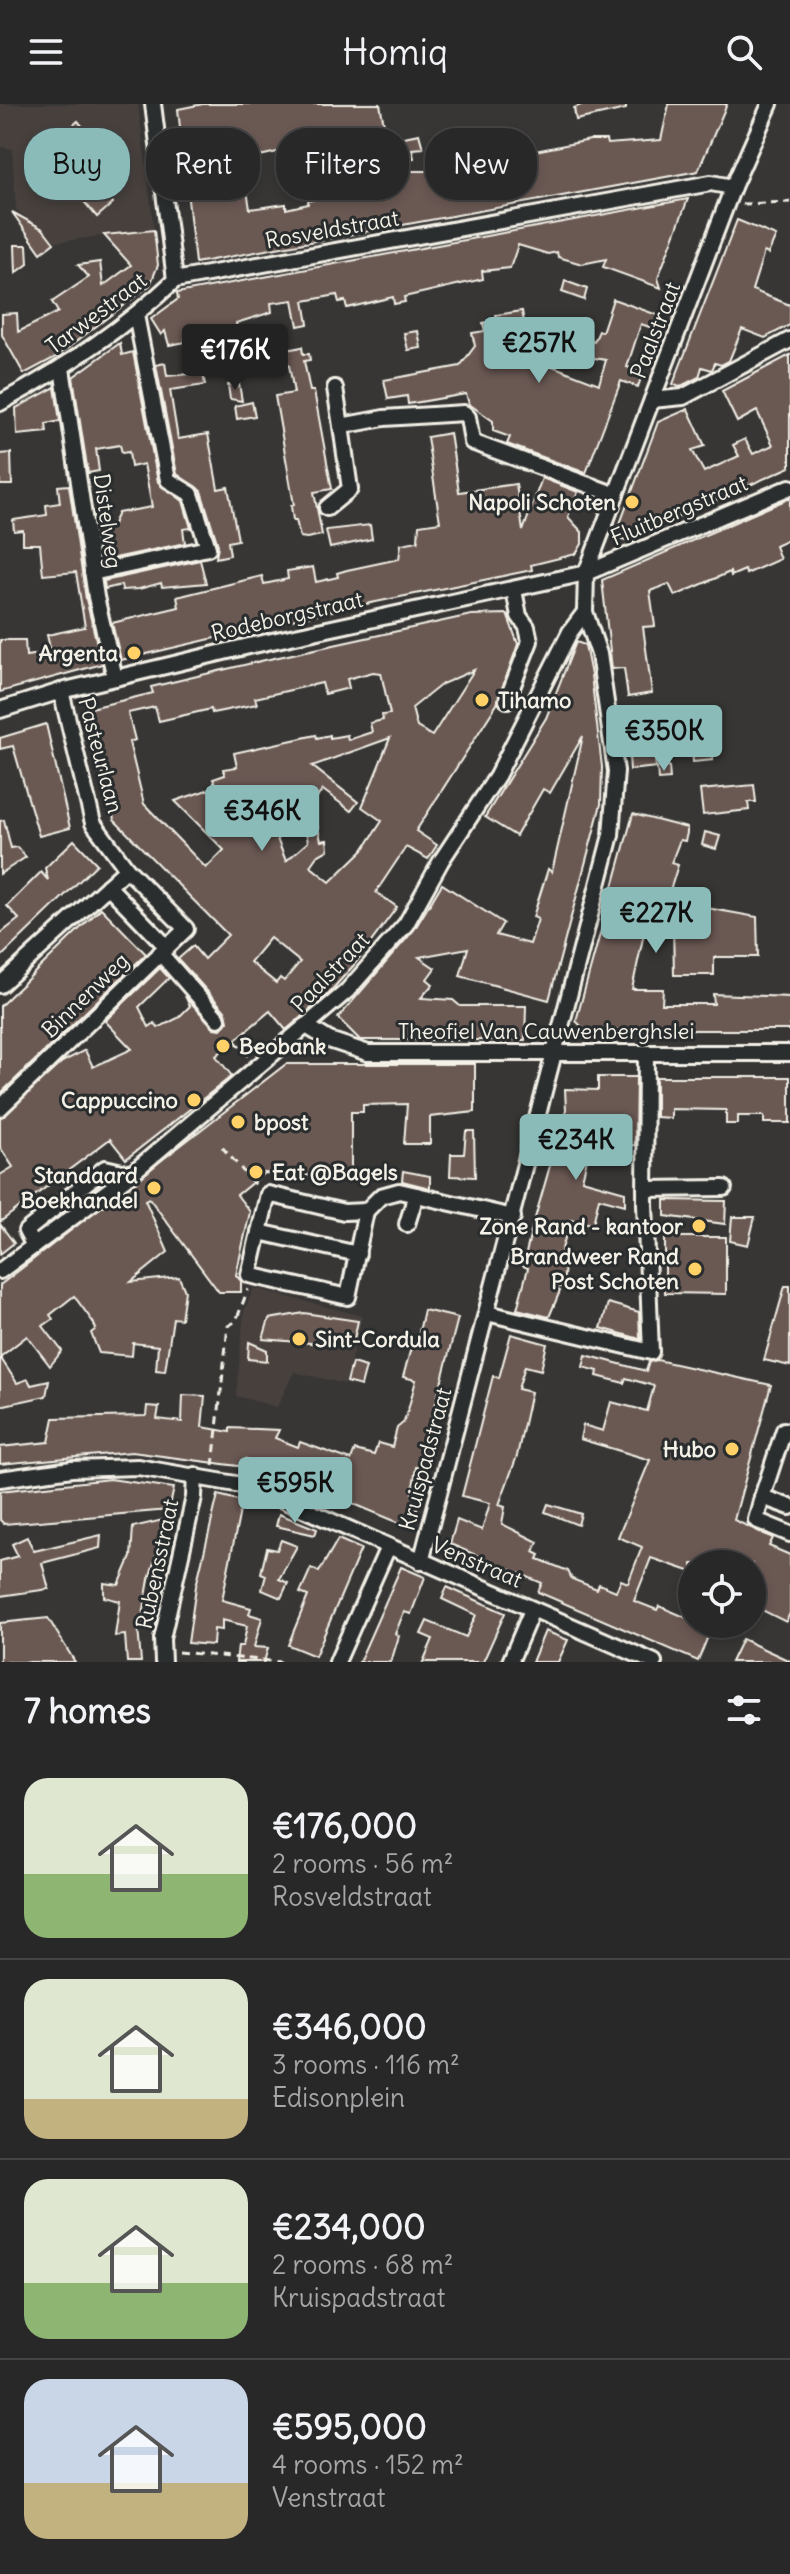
<!DOCTYPE html>
<meta charset="utf-8">
<style>
body{margin:0;font-family:Delius,sans-serif;background:#353434;color:#f1f3f6;height:100vh;display:flex;flex-direction:column;font-size:30px;white-space:nowrap}
*{box-sizing:border-box;margin:0}
p{font-size:26px;color:#a5a6a8}
.icon{flex:none;width:44px;height:44px;fill:none;stroke:currentColor;stroke-width:2;stroke-linecap:round;stroke-linejoin:round}
.map{position:relative;height:1558px;overflow:hidden}
.panel{display:flex;flex-direction:column;background:#292828;flex:1}
.panel>*{flex:none}
.banner{position:absolute;left:24px;top:24px;width:742px;height:72px;display:flex;gap:16px}
.buttons{position:absolute;left:678px;top:1446px;display:grid;gap:16px}
.buttons a{display:grid;place-items:center;width:88px;height:88px;border-radius:50%;background:#292828;box-shadow:0 4px 12px #0003,0 0 0 2px #454445;font-size:40px}
.price{position:absolute;translate:-50% -68px;padding:0 18px;border-radius:8px;background:#8bbbb9;color:#111;font-size:26px;line-height:52px;filter:drop-shadow(0 2px 4px #0008)}
.price::after{content:'';position:absolute;left:50%;top:48px;width:24px;height:18px;margin-left:-12px;background:inherit;clip-path:polygon(0 0,100% 0,50% 100%)}
.price.current{background:#222;color:#fff}
ul{padding:0;list-style:none}
li{display:flex;align-items:center;gap:24px;height:200px;padding:0 24px}
li+li{border-top:2px solid #454445}
li span{display:grid;place-items:center;flex:none;width:224px;height:160px;border-radius:24px;color:#555}
li>.icon{margin-inline-start:auto}
span .icon{width:96px;height:96px;fill:#fffc;stroke-width:1}
li b{font-size:34px}
h2{display:flex;justify-content:space-between;align-items:center;height:96px;padding:0 24px;font-size:34px}
.chip{padding:0 28px;border-radius:32px;background:#292828;box-shadow:0 4px 12px #0003,0 0 0 2px #454445;font-size:28px;line-height:72px}
.chip.current{background:#8bbbb9;color:#111}
header{display:flex;justify-content:space-between;align-items:center;height:104px;padding:0 24px;background:#292828;font-size:36px;font-weight:600}
.map>svg:first-child{display:block}
</style>
<header><svg class="icon" aria-label="menu" viewBox="0 0 24 24"><path d="M4 6h16M4 12h16M4 18h16"/></svg>Homiq<svg class="icon" aria-label="search" viewBox="0 0 24 24"><circle cx="10" cy="10" r="6"/><path d="M15 15l6 6"/></svg></header>
<div class="map">
<svg width="790" height="1558" viewBox="0 0 790 1558">
<rect width="100%" height="100%" fill="#373635"/>
<filter id="ink" filterUnits="userSpaceOnUse"><feTurbulence type="fractalNoise" baseFrequency=".0125" numOctaves="2"/><feDisplacementMap in="SourceGraphic" scale="16" xChannelSelector="R" yChannelSelector="G"/><feConvolveMatrix kernelMatrix="1 2 1 2 8 2 1 2 1" color-interpolation-filters="sRGB"/></filter>
<g filter="url(#ink)">
<g fill="#46403e">
<path d="M0,0H138L154,125L57,138L16,106L12,45L0,43Z"/>
<path d="M254,1184L362,1212L345,1280L294,1268L277,1303L236,1292L244,1207Z"/>
</g>
<g fill="#6a5952" stroke="#f4f1e8" stroke-width="2" fill-rule="evenodd">
<path d="M203,0H380L387,36L324,46L322,38L242,56L250,105L286,100V105L308,100V97L320,94L319,89L353,84L354,89L386,82L385,76L406,70L405,67H428L429,75L436,74L517,58L515,51L590,36H606L607,40L661,36L669,0H727L698,67L195,159L178,5Z"/>
<path d="M583,0H626V5L576,16L574,4Z"/>
<path d="M78,17L98,41L102,37L115,53L92,73L113,99L97,113L44,50L52,45L46,38L55,31L58,34Z"/>
<path d="M419,30L423,44L412,45L414,54L403,57L401,47L360,51L359,42Z"/>
<path d="M688,95L658,174L661,184L603,163L606,155L582,160L558,153L557,148L548,150L518,141L510,164L482,167L483,175L404,193L405,198L394,200L393,193L347,204L345,197L339,198L337,191L304,197L308,220L298,222L293,196L271,199L272,208L236,219L237,226L196,228V232L185,235L186,238L169,241L165,227L161,231L151,215L178,195L177,189Z"/>
<path d="M12,108L43,125L54,139L41,149Z"/>
<path d="M737,116L776,132L768,150L764,148L752,186L790,201V221L765,234L742,225L729,257L721,261L715,259L712,266L702,263L699,273L679,283L673,280Z"/>
<path d="M154,126L158,161L150,181L56,253L24,270L2,231V210L17,209L18,228L58,208L52,198L89,173L78,161L100,158L103,182L131,161L104,131Z"/>
<path d="M15,141H27L28,160L16,169Z"/>
<path d="M565,177L587,185L584,196L562,188Z"/>
<path d="M613,195L663,213L658,226L641,220L627,263L643,268L638,283L621,277L586,369L507,340L510,333L493,327V317L469,300L466,290L408,300L407,292L388,295L384,276L460,262L475,242L472,229L485,227L483,219L497,216L496,211L522,207L528,241L517,239L514,247L538,256L539,260L542,258L599,280L606,256L555,247L574,231L594,238L599,227L602,228Z"/>
<path d="M418,227L421,244L408,246L404,229Z"/>
<path d="M120,239L122,251L133,248L158,378L183,397L191,424L183,425L185,439L101,457L96,424L112,422L118,409L152,403L144,360L131,363L129,348L122,349L120,341L96,345L99,367L88,369L73,273Z"/>
<path d="M302,243L303,250H309L310,256L304,257L310,287H314L332,385L314,388L322,431L307,434L300,433L296,416H293L291,402L294,401L275,292L294,289L289,261L264,267L261,253L287,251L286,246Z"/>
<path d="M790,251V363L681,412L673,415L663,411L661,418L639,419L633,438L615,433L658,318L688,305L705,342L692,346L704,368L739,352L733,341L745,335L753,350L773,341L757,307L737,318L722,287Z"/>
<path d="M165,259L167,272L203,269L205,281L170,286L178,335L208,330L218,385L228,383L238,436L228,438L230,451L216,454L218,441L201,387L177,370L156,261Z"/>
<path d="M239,280L242,297L230,295L228,281Z"/>
<path d="M55,283L60,317L46,320L47,328L17,331L16,304Z"/>
<path d="M252,298L255,312L237,315L235,302Z"/>
<path d="M450,329L459,388L516,380L523,427L542,374L578,388L568,413L582,428V440L576,450L531,461L532,466L322,509L121,556L112,519L179,503L177,493L262,472L264,480L288,475L287,467L313,463L316,478L338,473L337,469L347,466L399,455L401,440L418,437L419,421L440,418L427,333Z"/>
<path d="M11,349L12,381H0V350Z"/>
<path d="M69,381L86,495L102,560L0,588V536H25L26,552L51,548L47,531L85,523L76,468L43,471L40,440H23V426L14,427L13,416L47,411L46,401L60,399L58,382Z"/>
<path d="M790,394V435L775,442L780,455L746,470L745,466L731,472L730,468L675,492L669,480L650,487L655,522L643,523L652,589L628,593L624,564L612,565L602,476Z"/>
<path d="M370,421L372,435L330,444L326,426Z"/>
<path d="M200,456L206,479L162,483L161,479L139,485L122,486L121,481L105,485L104,477Z"/>
<path d="M507,510L518,540L497,600L416,727L437,741L428,755L406,743L376,788L397,803L354,861L328,890L286,926L270,907L216,952L232,972L126,1055L110,1035L0,1118V1071L13,1063L0,1043V1014L62,958L85,946L93,963L132,945L105,917L160,864L169,874L139,903L149,923L155,919L158,924L178,914L190,902L185,892L214,924L221,925L228,917L226,908L178,855L193,842L204,855L228,831L114,716L87,605L153,589L151,583L265,556L471,511ZM474,566L432,632L417,623L412,604L442,580ZM373,568L381,569L390,610L382,611L383,616L370,619L372,628L348,636L347,631L330,634V631L317,634L316,631L234,649L237,663L223,665L225,671L213,675L216,683L175,697L224,746L206,764L144,700L129,638L135,636L128,609L155,603L159,617L211,605L212,609L257,600L255,594L322,579L325,590L349,584L347,575ZM390,634L362,703L382,717L363,746L330,778L310,762L317,752L328,746L327,736L321,737L312,699L323,686L351,707L358,698L312,662ZM302,709L308,738L286,757L271,720ZM270,834L300,858L284,877L280,874L276,879L250,858Z"/>
<path d="M576,538L585,541L591,571L602,663L601,700L549,896L460,872L468,844L419,853L435,864L427,875L433,880L421,894L453,896L460,902H526L525,936H360L338,914L414,826L442,780L503,819L496,831L530,840L538,815L533,813L548,765L552,768L583,632L550,689L543,685L516,732L485,713L546,614Z"/>
<path d="M46,620L70,724L39,732L13,642L0,645V634Z"/>
<path d="M711,642L713,656L693,658L692,645Z"/>
<path d="M654,649L656,663L630,666L629,652Z"/>
<path d="M669,662L670,675L658,676L657,663Z"/>
<path d="M754,681L756,698H748L749,706L703,711L700,686Z"/>
<path d="M633,710L687,724V729L685,737L680,736L671,759L678,761L669,790L658,786L651,791L632,786L624,814L646,820L632,885H663L662,900H714L713,890L790,893V926H585L576,917Z"/>
<path d="M4,716L11,744L17,743L26,753L0,770V717Z"/>
<path d="M705,728L720,732L716,745L702,741Z"/>
<path d="M74,736L97,760L0,854V830L19,815L7,802L41,768L48,776L45,764Z"/>
<path d="M690,801L757,813L758,853H714V871H674L673,818L686,821Z"/>
<path d="M101,804L146,850L0,990V902Z"/>
<path d="M286,960H475V1008L430,1013V1040H404L407,1000L363,1001V1008H351V1074L264,1069L237,1091L250,1108L236,1171L241,1177V1188H219L149,1094L145,1096L168,1148L131,1178L179,1173L185,1187L181,1215L173,1214L165,1267L156,1266L158,1242L133,1239L132,1252L99,1249L91,1229L96,1225L93,1218L74,1192L50,1211L53,1215L43,1222L62,1247L50,1262L27,1232L0,1253V1181Z"/>
<path d="M598,973H636L635,1041L625,1042V1051L590,1042L582,1076L625,1088V1101L599,1094L593,1120L570,1116L559,1156L565,1160L564,1172L561,1183H554L560,1187L549,1213L517,1205L528,1164L523,1162L531,1128L566,1006L565,985L598,986Z"/>
<path d="M656,973H790V1019H764V1012H738V1020H726V1006L671,1005V1014L656,1013Z"/>
<path d="M466,1027H474L475,1073L450,1072L451,1050H464Z"/>
<path d="M403,1067L430,1072V1084L402,1077Z"/>
<path d="M665,1096L726,1097L725,1120L665,1112Z"/>
<path d="M732,1113H755L748,1141L730,1137Z"/>
<path d="M0,1120L14,1139L0,1150Z"/>
<path d="M665,1133H726V1190L665,1189Z"/>
<path d="M785,1182H790V1262L764,1256Z"/>
<path d="M608,1199L639,1208L640,1235L601,1224Z"/>
<path d="M424,1206L458,1214L419,1364L416,1363L412,1389L422,1393L409,1423L246,1355V1363L132,1348L0,1360V1343L49,1338L54,1314L146,1312L147,1302L159,1303L157,1315L182,1318L183,1291L205,1292L202,1323L230,1328V1324L279,1326L275,1334L298,1343L300,1338L351,1356L355,1346L374,1351L378,1339L392,1343L397,1324L403,1319L408,1306L416,1276L403,1273L412,1240L416,1241Z"/>
<path d="M304,1209L358,1217L354,1235L323,1229L322,1240L263,1235L269,1215Z"/>
<path d="M511,1230L547,1240L541,1266L525,1262L518,1285L531,1288L517,1352L499,1401L505,1403L502,1420L538,1438L534,1448L540,1451L538,1455L568,1467L572,1475L597,1485L599,1480L616,1487L621,1476L628,1479L642,1443L618,1433L650,1356L580,1335L583,1321L603,1327L611,1298L647,1307L654,1282L626,1274L624,1279L597,1272L598,1267L583,1263L586,1251L646,1267L649,1258L657,1256L771,1281L734,1416L773,1434L769,1442L790,1451V1509L786,1518L752,1501V1460H692V1468L651,1454L634,1497L657,1506L659,1502L692,1516V1520H713L698,1557L538,1488L542,1479L450,1440L457,1416L482,1426L490,1399L462,1392L493,1272L499,1274Z"/>
<path d="M249,1238L267,1246V1257L248,1255Z"/>
<path d="M0,1253L17,1279L28,1275L31,1281L49,1277L46,1292L0,1302Z"/>
<path d="M352,1259L366,1263L361,1282L347,1278Z"/>
<path d="M110,1375L174,1384L169,1406L4,1420L0,1416V1387Z"/>
<path d="M218,1391L242,1397L222,1496L251,1504L249,1510L262,1514L254,1543L268,1544L264,1558H236L238,1542H243L247,1522L222,1516V1526L214,1525L213,1541L188,1539L196,1482Z"/>
<path d="M548,1400L581,1410L578,1421L545,1408Z"/>
<path d="M279,1410L317,1425L315,1431L276,1422Z"/>
<path d="M167,1415L149,1475L141,1524H138L141,1558H127L125,1531L115,1532L120,1497L104,1493V1479L119,1481L131,1453L133,1423Z"/>
<path d="M101,1431L100,1444L42,1459L49,1485L0,1492V1457L18,1452L12,1440L27,1433L34,1447Z"/>
<path d="M338,1435L361,1445L315,1552L288,1541L308,1492L300,1489L311,1464L319,1468Z"/>
<path d="M281,1436L297,1442L279,1475L288,1479L281,1494L262,1486L266,1471L261,1469L267,1444L277,1446Z"/>
<path d="M401,1463L425,1473L411,1510L404,1508L395,1530L399,1532L391,1558H359Z"/>
<path d="M447,1483L505,1509L483,1558H423L433,1535L421,1530L427,1517L466,1533L476,1511L442,1495Z"/>
<path d="M48,1514L75,1558H0V1519Z"/>
<path d="M545,1527L568,1536L558,1558H532Z"/>
<path d="M742,1535L790,1557V1558H731Z"/>
</g>
<g fill="none" stroke-linecap="round" stroke-linejoin="round">
<defs>
<g id="minor">
<path d="M153,0L175,176"/>
<path d="M175,176L711,79L733,83"/>
<path d="M62,264L96,493L115,574"/>
<path d="M335,284L341,322"/>
<path d="M652,296L683,293L790,236"/>
<path d="M0,299C63,265 123,225 175,176"/>
<path d="M327,404L350,385L341,322L384,314L464,309L468,313L472,338L616,391"/>
<path d="M92,469L208,444L191,390L168,376L136,211"/>
<path d="M507,596L530,537L527,523L519,512L514,486"/>
<path d="M0,606L61,587L249,542L586,469L790,383"/>
<path d="M108,782L167,843"/>
<path d="M160,849L218,915"/>
<path d="M0,881L127,765"/>
<path d="M308,923L329,936L368,949H790"/>
<path d="M0,1004L186,825L127,765L93,719L61,587"/>
<path d="M645,1085L724,1084"/>
<path d="M268,1090L344,1108L366,1107L348,1193L249,1171Z"/>
<path d="M366,1107L381,1092L399,1087L513,1113"/>
<path d="M407,1120L416,1091"/>
<path d="M259,1128L358,1150"/>
<path d="M34,1142L26,1127L105,1064L131,1070"/>
<path d="M0,1167L131,1070L347,887L406,820L441,757L497,672L570,528L585,508"/>
<path d="M487,1209L651,1248L645,1100L646,949"/>
<path d="M0,1375L72,1365L138,1363L253,1383L654,1558"/>
<path d="M762,1393L784,1326"/>
<path d="M790,1403L762,1393L756,1416L790,1430"/>
<path d="M421,1458L611,731L616,667L599,550L585,508L586,469L733,83L770,0"/>
<path d="M163,1558L162,1535L194,1393L195,1371"/>
<path d="M337,1558L388,1443"/>
<path d="M510,1558L532,1506"/>
</g>
</defs>
<use href="#minor" stroke="#f4f1e8" stroke-width="20"/>
<g stroke="#f4f1e8" stroke-width="3" stroke-dasharray="8 6" stroke-linecap="butt">
<path d="M742,100L790,98"/>
<path d="M235,937L248,952"/>
<path d="M222,1043L256,1082"/>
<path d="M213,1362L228,1222L236,1217L248,1185"/>
<path d="M178,1548L281,1558"/>
</g>
<use href="#minor" stroke="#2a2d2e" stroke-width="14"/>
</g>
</g>
<g fill="#ffd166" stroke="#2a2d2e" stroke-width="3">
<circle cx="632" cy="398" r="8"/>
<circle cx="134" cy="549" r="8"/>
<circle cx="482" cy="596" r="8"/>
<circle cx="223" cy="942" r="8"/>
<circle cx="194" cy="996" r="8"/>
<circle cx="238" cy="1018" r="8"/>
<circle cx="256" cy="1068" r="8"/>
<circle cx="154" cy="1084" r="8"/>
<circle cx="699" cy="1122" r="8"/>
<circle cx="695" cy="1165" r="8"/>
<circle cx="299" cy="1235" r="8"/>
<circle cx="732" cy="1345" r="8"/>
</g>
<g text-anchor="middle" stroke-width="6" stroke-linejoin="round" paint-order="stroke">
<g font-size="22" fill="#f4f1e8" stroke="#2a2d2e">
<text transform="translate(332 125) rotate(-10)" y="8">Rosveldstraat</text>
<text transform="translate(96 209) rotate(-37)" y="8">Tarwestraat</text>
<text transform="translate(655 226) rotate(-69)" y="8">Paalstraat</text>
<text transform="translate(679 406) rotate(-23)" y="8">Fluitbergstraat</text>
<text transform="translate(108 417) rotate(82)" y="8">Distelweg</text>
<text transform="translate(287 512) rotate(-13)" y="8">Rodeborgstraat</text>
<text transform="translate(101 651) rotate(75)" y="8">Pasteurlaan</text>
<text transform="translate(330 868) rotate(-46)" y="8">Paalstraat</text>
<text transform="translate(85 891) rotate(-44)" y="8">Binnenweg</text>
<text x="546" y="935">Theofiel Van Cauwenberghslei</text>
<text transform="translate(425 1355) rotate(-75)" y="8">Kruispadstraat</text>
<text transform="translate(477 1458) rotate(23)" y="8">Venstraat</text>
<text transform="translate(157 1460) rotate(-78)" y="8">Rubensstraat</text>
</g>
<g font-size="22" font-weight="bold" fill="#f4f1e8" stroke="#2a2d2e" text-anchor="end">
<text x="616" y="406">Napoli Schoten</text>
<text x="118" y="557">Argenta</text>
<text x="498" y="604" text-anchor="start">Tihamo</text>
<text x="239" y="950" text-anchor="start">Beobank</text>
<text x="178" y="1004">Cappuccino</text>
<text x="254" y="1026" text-anchor="start">bpost</text>
<text x="272" y="1076" text-anchor="start">Eat @Bagels</text>
<text x="138" y="1079">Standaard<tspan x="138" dy="25">Boekhandel</tspan></text>
<text x="683" y="1130">Zone Rand - kantoor</text>
<text x="679" y="1160">Brandweer Rand<tspan x="679" dy="25">Post Schoten</tspan></text>
<text x="315" y="1243" text-anchor="start">Sint-Cordula</text>
<text x="716" y="1353">Hubo</text>
</g>
</g>
</svg>
<div class="buttons">
<a><svg class="icon" aria-label="locate" viewBox="0 0 24 24"><circle cx="12" cy="12" r="6"/><path d="M12 2v4M12 18v4M2 12h4M18 12h4"/></svg></a>
</div>
<b class="price" style="left:539px;top:281px">€257K</b>
<b class="price current" style="left:235px;top:288px">€176K</b>
<b class="price" style="left:664px;top:669px">€350K</b>
<b class="price" style="left:262px;top:749px">€346K</b>
<b class="price" style="left:656px;top:851px">€227K</b>
<b class="price" style="left:576px;top:1078px">€234K</b>
<b class="price" style="left:295px;top:1421px">€595K</b>
<div class="banner">
<a class="chip current">Buy</a>
<a class="chip">Rent</a>
<a class="chip">Filters</a>
<a class="chip">New</a>
</div>
</div>
<section class="panel">
<h2>7 homes<svg class="icon" aria-label="filters" viewBox="0 0 24 24"><path d="M4 7h16M4 17h16"/><circle cx="9" cy="7" r="2"/><circle cx="15" cy="17" r="2"/></svg></h2>
<ul>
<li><span style="background:linear-gradient(#dfe7d0 60%,#8fb573 0)"><svg class="icon" aria-label="home" viewBox="0 0 24 24"><path d="M3 11l9-7 9 7M6 9v11h12V9"/></svg></span><div><b>€176,000</b><p>2 rooms · 56 m²</p><p>Rosveldstraat</p></div></li>
<li><span style="background:linear-gradient(#dfe7d0 75%,#c2b280 0)"><svg class="icon" aria-label="home" viewBox="0 0 24 24"><path d="M3 11l9-7 9 7M6 9v11h12V9"/></svg></span><div><b>€346,000</b><p>3 rooms · 116 m²</p><p>Edisonplein</p></div></li>
<li><span style="background:linear-gradient(#dfe7d0 65%,#8fb573 0)"><svg class="icon" aria-label="home" viewBox="0 0 24 24"><path d="M3 11l9-7 9 7M6 9v11h12V9"/></svg></span><div><b>€234,000</b><p>2 rooms · 68 m²</p><p>Kruispadstraat</p></div></li>
<li><span style="background:linear-gradient(#c9d6e8 65%,#c2b280 0)"><svg class="icon" aria-label="home" viewBox="0 0 24 24"><path d="M3 11l9-7 9 7M6 9v11h12V9"/></svg></span><div><b>€595,000</b><p>4 rooms · 152 m²</p><p>Venstraat</p></div></li>
</ul>
</section>
